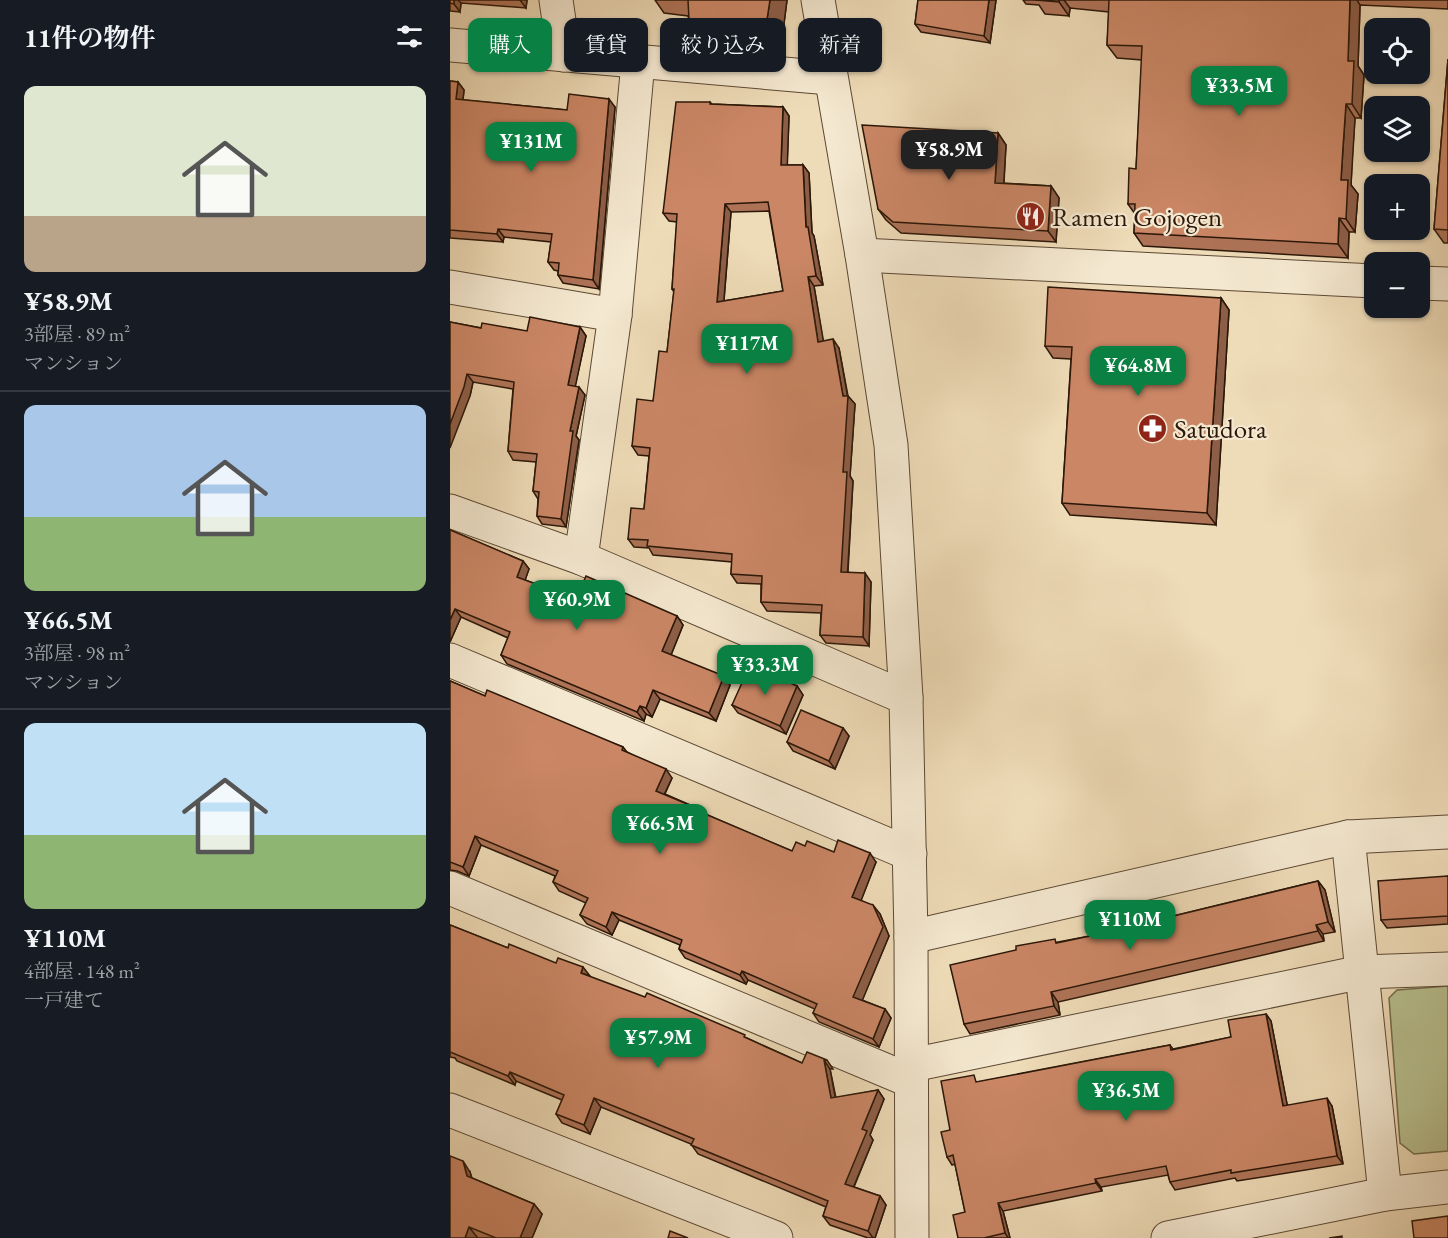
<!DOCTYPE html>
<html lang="ja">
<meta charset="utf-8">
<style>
body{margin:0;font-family:"EB Garamond","Noto Serif JP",serif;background:#20242c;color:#f1f3f6;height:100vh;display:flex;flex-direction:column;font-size:22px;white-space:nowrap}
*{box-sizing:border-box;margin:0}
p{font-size:20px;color:#9ea1a6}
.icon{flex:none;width:33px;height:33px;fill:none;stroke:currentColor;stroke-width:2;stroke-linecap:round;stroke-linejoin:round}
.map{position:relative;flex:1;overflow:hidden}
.details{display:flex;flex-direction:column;background:#171b24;width:450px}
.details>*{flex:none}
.top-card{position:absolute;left:18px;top:18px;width:570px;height:54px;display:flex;gap:12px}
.tools{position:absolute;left:914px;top:18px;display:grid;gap:12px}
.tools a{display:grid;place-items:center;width:66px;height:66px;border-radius:12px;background:#171b24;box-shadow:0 2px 4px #0004;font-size:30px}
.price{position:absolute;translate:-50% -51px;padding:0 14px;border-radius:12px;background:#0b8043;color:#fff;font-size:20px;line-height:39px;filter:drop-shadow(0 2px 3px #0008)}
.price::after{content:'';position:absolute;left:50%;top:36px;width:18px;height:14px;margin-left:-9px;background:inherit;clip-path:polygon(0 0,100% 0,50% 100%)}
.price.current{background:#222;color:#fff}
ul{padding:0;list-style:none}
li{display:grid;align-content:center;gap:12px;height:318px;padding:0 24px}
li+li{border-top:2px solid #363941}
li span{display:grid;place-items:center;height:186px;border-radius:12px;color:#555}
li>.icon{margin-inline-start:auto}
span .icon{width:108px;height:108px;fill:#fffc;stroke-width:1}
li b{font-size:26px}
h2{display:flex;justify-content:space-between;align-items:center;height:72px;padding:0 24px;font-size:26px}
.chip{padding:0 21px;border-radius:12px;background:#171b24;box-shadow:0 2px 4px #0004;font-size:21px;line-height:54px}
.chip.current{background:#0b8043;color:#fff}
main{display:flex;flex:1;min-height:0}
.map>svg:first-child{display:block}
</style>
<main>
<section class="details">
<h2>11件の物件<svg class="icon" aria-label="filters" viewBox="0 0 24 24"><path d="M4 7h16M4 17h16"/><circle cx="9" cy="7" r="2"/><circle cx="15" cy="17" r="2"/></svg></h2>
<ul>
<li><span style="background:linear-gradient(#dfe7d0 70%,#b9a48a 0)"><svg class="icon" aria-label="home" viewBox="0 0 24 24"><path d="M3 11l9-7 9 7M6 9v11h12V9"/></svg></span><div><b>¥58.9M</b><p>3部屋 · 89 m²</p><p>マンション</p></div></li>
<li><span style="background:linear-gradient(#a9c7e8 60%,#8fb573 0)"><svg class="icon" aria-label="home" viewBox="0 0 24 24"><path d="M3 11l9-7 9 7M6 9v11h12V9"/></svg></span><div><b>¥66.5M</b><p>3部屋 · 98 m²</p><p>マンション</p></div></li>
<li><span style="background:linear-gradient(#bfe0f5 60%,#8fb573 0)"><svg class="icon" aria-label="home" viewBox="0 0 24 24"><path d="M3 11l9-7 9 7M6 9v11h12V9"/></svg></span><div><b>¥110M</b><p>4部屋 · 148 m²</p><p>一戸建て</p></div></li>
</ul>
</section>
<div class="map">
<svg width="998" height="1238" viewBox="0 0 998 1238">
<rect width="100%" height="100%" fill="#eedbb7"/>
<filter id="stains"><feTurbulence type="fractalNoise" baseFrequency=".00333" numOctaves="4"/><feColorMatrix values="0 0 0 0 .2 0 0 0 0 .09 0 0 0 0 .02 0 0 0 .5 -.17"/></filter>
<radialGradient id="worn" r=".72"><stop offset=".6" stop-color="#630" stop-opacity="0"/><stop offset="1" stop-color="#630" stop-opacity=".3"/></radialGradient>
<path fill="#b8c08f" stroke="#726c4c" stroke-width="1.5" d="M998,986V1151L964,1154L950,1143L939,998L947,990Z"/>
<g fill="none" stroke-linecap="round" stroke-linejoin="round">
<defs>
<g id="minor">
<path d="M106,0L114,55"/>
<path d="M368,0L412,255L441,445L456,698L461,937L462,1238"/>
<path d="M0,45L380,78"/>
<path d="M412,255L924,281"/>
<path d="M969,283L998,284"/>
<path d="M0,287L165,315"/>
<path d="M0,511L131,558L456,698"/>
<path d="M131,558L165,315L188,62"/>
<path d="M0,660L460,854"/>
<path d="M898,837L935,1194"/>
<path d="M0,888L461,1081"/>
<path d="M461,937L898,837L998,832"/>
<path d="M462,1065L912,972L998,969"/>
<path d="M0,1110L326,1238"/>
<path d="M718,1238L935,1194L998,1187"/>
</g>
</defs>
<use href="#minor" stroke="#5c4834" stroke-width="35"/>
<use href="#minor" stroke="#f4e8d0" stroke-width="33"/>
</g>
<g fill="#ae7357" stroke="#2b1708" stroke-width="1.5" fill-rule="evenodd">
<path d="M0,0H77L76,8L11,3L10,12L0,11Z"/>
<path d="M205,0H337L331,47L253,41L239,20L238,16L214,13Z"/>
<path d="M468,0H546L540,43L471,32L465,24Z"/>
<path d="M573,0H998V9L910,5L908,66L914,75L911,118H905L902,161L901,185L908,194L905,232H899L898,258L693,246L684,233L685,214L678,204L686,169L692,60L667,58L657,45L659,12L620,8L619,16L595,14L589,5L576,4Z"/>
<path d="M998,59V243H994L984,229Z"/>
<path d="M0,81L8,82L14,90L13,100L117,110L165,107L149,289L113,283L108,275V271L104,270L98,262L101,242L54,237L53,242L0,238Z"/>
<path d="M260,102L262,104L333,107L339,116L337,165H353L359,173L362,233L364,236L373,285L364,286L373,341L389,348L398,396L405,404L400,476L403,481L398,572L421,582L419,646L376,643L370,635L371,613L317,611L311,602V584L287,583L281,574L282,562L203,555L199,548L184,547L178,539L194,509L199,456L188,455L182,446L203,401L217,352L224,292L222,289L227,222L219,221L213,213ZM319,211L333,291L274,301L281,212Z"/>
<path d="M548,133L556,145L554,183L601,186L609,198L606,242L451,233L436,220L428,209Z"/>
<path d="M771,298L779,310L766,525L620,515L612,503L621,359L603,358L595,346Z"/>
<path d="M0,322L31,328L77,331L130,327L136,336L125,386L135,395L126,436L129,440L116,527L92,524L87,516L88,499L83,491L86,462L63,460L58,451L63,389L23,382L20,396Z"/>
<path d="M0,530L73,561L79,569L75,580L126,599L227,616L233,625L221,655L280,685L266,721L210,699L202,717L196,714L194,721L57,664L51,655L58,638L11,617L0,642Z"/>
<path d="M0,681L35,696L173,747L177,752L222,778L215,794L254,811L257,815L342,851L355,846L426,862L411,900L430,914L439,936L412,1000L435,1009L441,1018L429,1047L369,1022L363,1013L365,1009L298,980L296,984L235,958L229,949L230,945L169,920L162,935L137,924L130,915L136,903L109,891L103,882L105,876L31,845L19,876L7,871L0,870Z"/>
<path d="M347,686L353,695L336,734L288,713L282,705Z"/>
<path d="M393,728L399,736L385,769L343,751L337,742Z"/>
<path d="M998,876V924L937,928L931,920Z"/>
<path d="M868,881L875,890L885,932L873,934L874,941L608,1002L610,1015L520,1034L514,1024L566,950L645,935Z"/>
<path d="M0,925L58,948L140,977L297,1038L352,1063L377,1060L383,1069H380L386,1098L428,1090L434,1099L420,1135L423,1140L404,1187L430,1196L436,1205L425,1238H418L380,1225L373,1216L376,1207L248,1154L241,1144L151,1107L140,1134L112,1123L106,1114L112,1100L66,1081L65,1085L7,1061L5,1058L0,1057Z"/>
<path d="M816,1014L821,1021L837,1105L882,1106L893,1164L787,1181L785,1178L725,1190L720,1182L718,1175L651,1187L652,1191L553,1211L560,1238H508L515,1212L505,1164L502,1165L497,1157L500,1130L529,1082L720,1045L723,1049L781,1037Z"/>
<path d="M20,1172L22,1178L84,1204L92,1214L82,1238H0Z"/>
</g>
<g fill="#8d5e47" stroke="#2b1708" stroke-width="1.5">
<path d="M4,0H8L11,3L10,12L4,4Z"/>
<path d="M70,0H77L76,8Z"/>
<path d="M320,0H337L331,47L316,26Z"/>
<path d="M539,0H546L540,43L534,36Z"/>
<path d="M609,0H614L620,8L619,16L609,2Z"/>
<path d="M900,0H907L910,5L908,66L914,75L911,118L902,104L898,61Z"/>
<path d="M8,82L14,90L12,108L6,99Z"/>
<path d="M159,99L165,107L149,289L143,280Z"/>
<path d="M896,104L905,118L901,185L908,194L905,232L896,219L891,180Z"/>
<path d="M333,107L339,116L337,174L331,165Z"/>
<path d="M548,133L556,145L553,194L545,183Z"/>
<path d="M353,165L359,173L362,233L364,236L373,285L366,276L356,227Z"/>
<path d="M601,186L609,198L606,242L598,231Z"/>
<path d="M275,204L281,212L273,311L267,302Z"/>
<path d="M889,218L899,232L898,258L888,244Z"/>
<path d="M48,229L54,237L53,242L47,234Z"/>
<path d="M358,277L364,286L375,350L368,342Z"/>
<path d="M771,298L779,310L766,525L757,513Z"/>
<path d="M130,327L136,336L124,393L118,385Z"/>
<path d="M383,339L389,348L398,399V396L405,404L400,476L403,481L397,581L391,572L393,472V396Z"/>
<path d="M17,374L23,382L20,396L0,448V424Z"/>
<path d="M129,387L135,395L126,436L129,440L116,527L111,519L120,431Z"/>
<path d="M73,561L79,569L73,586L67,577Z"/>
<path d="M415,573L421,582L419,646L413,637Z"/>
<path d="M5,609L11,617L0,642V620Z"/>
<path d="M227,616L233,625L219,660L212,651Z"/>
<path d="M274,676L280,685L266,721L259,713Z"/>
<path d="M347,686L353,695L336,734L330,726Z"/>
<path d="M203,690L210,699L202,717L196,708Z"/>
<path d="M190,706L196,714L194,721L187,712Z"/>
<path d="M393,728L399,736L385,769L379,761Z"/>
<path d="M216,769L222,778L212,799L206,791Z"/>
<path d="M25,836L31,845L19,876L13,867Z"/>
<path d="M420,853L426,862L409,906L402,897Z"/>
<path d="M868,881L875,890L885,932L878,922Z"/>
<path d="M423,905L430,914L439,936L410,1006L403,997Z"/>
<path d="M162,912L169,920L162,935L156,927Z"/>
<path d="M866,925L873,934L874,941L868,931Z"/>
<path d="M133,967L140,976L131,973Z"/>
<path d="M292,971L298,980L296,984L290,975Z"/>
<path d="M601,992L608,1002L610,1015L604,1006Z"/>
<path d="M435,1009L441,1018L429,1047L423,1039Z"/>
<path d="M816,1014L821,1021L839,1114L833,1106Z"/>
<path d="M374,1060L380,1069L387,1107L381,1098Z"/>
<path d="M60,1072L66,1081L65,1085L58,1076Z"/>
<path d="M428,1090L434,1099L420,1135L423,1140L401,1193L395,1184L412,1129Z"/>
<path d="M144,1098L151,1107L140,1134L134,1125Z"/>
<path d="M877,1098L882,1106L893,1164L887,1156Z"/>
<path d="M13,1161L20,1172L24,1187L17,1176Z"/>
<path d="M645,1179L651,1187L652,1191L646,1183Z"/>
<path d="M430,1196L436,1205L425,1238H423L418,1231Z"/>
<path d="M548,1203L553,1211L560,1238H558L555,1233Z"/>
<path d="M84,1204L92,1214L82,1238H70Z"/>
<path d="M19,1227L27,1237L26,1238H15Z"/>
</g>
<g fill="#ca8665" stroke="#2b1708" stroke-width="1.5" fill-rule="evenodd">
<path d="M0,0H4V4L0,3Z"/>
<path d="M238,0H320L316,26L239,20Z"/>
<path d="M468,0H539L534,36L465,24Z"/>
<path d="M585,0H609V2Z"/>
<path d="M659,0H900L898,61H904L902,104H896L893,147L891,180H898L896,219L889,218L888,244L684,233L685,204H678L679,168L686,169L692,46L657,45Z"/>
<path d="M998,59V230L984,229Z"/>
<path d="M0,81L8,82L6,99L117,110L119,94L159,99L143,280L108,275L109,263L98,262L102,234L48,229L47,234L0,230Z"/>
<path d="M226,102H260V104L333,107L331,165H353L356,227H358L366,276L358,277L368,342L383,339L393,396H398L393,472H397L391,572L415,573L413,637L370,635L372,605L311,602L312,576L281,574L282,554L197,546L198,540L178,539L181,508L194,509L200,448L182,446L187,399L203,401L209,351L217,352L224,289H222L227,214L213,213ZM318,202L333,291L267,302L275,204Z"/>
<path d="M412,125L548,133L545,183L601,186L598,231L443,222L428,209Z"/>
<path d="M598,287L771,298L757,513L612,503L622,347L595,346Z"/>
<path d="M80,317L130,327L118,385L129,387L120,431H123L111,519L87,516L89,492L83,491L87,454L58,451L64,382L17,374L14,387L0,424V322L31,328L32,323L77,331Z"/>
<path d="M0,530L73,561L67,577L126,599L136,576L227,616L212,651L274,676L259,713L203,690L196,708L190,706L187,712L51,655L60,632L5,609L0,620Z"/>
<path d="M300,665L347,686L330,726L282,705Z"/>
<path d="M0,681L35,696L37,690L173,747L172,750L216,769L206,791L254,811L253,813L342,851L346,842L355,846L357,841L384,852L388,840L420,853L402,897L423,905L433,927L403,997L435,1009L423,1039L363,1013L367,1004L292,971L290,975L229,949L232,940L162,912L156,927L130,915L138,898L103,882L108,871L25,836L13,867L0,862Z"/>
<path d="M351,710L393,728L379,761L337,742Z"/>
<path d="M998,876V916L931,920L928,881Z"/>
<path d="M868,881L878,922L866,925L868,931L601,992L604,1006L514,1024L500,965L566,950V946L605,939L606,943L645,935Z"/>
<path d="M0,925L58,948L59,944L106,963L108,958L133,967L131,973L195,997L197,993L295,1035L294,1037L352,1063L357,1052L377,1060H374L381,1098L428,1090L412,1129L417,1131L395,1184L430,1196L418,1231L373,1216L378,1201L241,1145L244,1139L144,1098L134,1125L106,1114L114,1095L60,1072L58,1076L0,1052Z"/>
<path d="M816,1014L833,1106L877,1098L887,1156L781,1173V1170L720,1182L716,1166L645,1179L646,1183L548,1203L555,1233L534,1238H508L503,1215L515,1212L503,1155L497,1157L491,1132L500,1130L491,1081L524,1075L526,1082L720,1045L721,1050L781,1037L778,1020Z"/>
<path d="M0,1156L13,1161L17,1176L84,1204L70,1238H46L19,1227L15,1238H0Z"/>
<path d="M998,1216V1238H964L962,1221Z"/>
<path d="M220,1231L238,1238H218Z"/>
<path d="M892,1236V1238H879Z"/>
</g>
<defs>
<symbol id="restaurant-disc" viewBox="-11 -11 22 22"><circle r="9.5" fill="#8f2418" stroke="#f4e8d0"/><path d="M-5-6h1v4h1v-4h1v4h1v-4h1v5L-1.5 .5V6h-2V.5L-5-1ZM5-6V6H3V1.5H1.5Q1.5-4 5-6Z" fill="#fff"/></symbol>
<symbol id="pharmacy-disc" viewBox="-11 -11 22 22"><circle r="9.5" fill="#8f2418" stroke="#f4e8d0"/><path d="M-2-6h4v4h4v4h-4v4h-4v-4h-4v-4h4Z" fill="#fff"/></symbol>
</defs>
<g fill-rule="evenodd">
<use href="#restaurant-disc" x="564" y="200" width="33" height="33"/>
<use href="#pharmacy-disc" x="686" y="412" width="33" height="33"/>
</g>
<g text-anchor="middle" stroke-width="4.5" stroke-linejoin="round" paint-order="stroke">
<g font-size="27" fill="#2b1708" stroke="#f4e8d0" text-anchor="start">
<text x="602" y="226">Ramen Gojogen</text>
<text x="724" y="438">Satudora</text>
</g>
</g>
<rect width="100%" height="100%" filter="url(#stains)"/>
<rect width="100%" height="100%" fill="url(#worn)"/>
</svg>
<div class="tools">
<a><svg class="icon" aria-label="locate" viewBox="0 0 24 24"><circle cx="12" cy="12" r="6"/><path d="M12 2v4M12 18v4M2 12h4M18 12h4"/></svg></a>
<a><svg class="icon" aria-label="layers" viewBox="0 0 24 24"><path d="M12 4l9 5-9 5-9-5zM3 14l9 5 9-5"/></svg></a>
<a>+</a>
<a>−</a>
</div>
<b class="price" style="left:789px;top:117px">¥33.5M</b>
<b class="price" style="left:81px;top:173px">¥131M</b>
<b class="price current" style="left:499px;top:181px">¥58.9M</b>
<b class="price" style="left:297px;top:375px">¥117M</b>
<b class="price" style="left:688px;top:397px">¥64.8M</b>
<b class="price" style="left:127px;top:631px">¥60.9M</b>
<b class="price" style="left:315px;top:696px">¥33.3M</b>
<b class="price" style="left:210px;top:855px">¥66.5M</b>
<b class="price" style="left:680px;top:951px">¥110M</b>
<b class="price" style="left:208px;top:1069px">¥57.9M</b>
<b class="price" style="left:676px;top:1122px">¥36.5M</b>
<div class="top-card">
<a class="chip current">購入</a>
<a class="chip">賃貸</a>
<a class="chip">絞り込み</a>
<a class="chip">新着</a>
</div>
</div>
</main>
